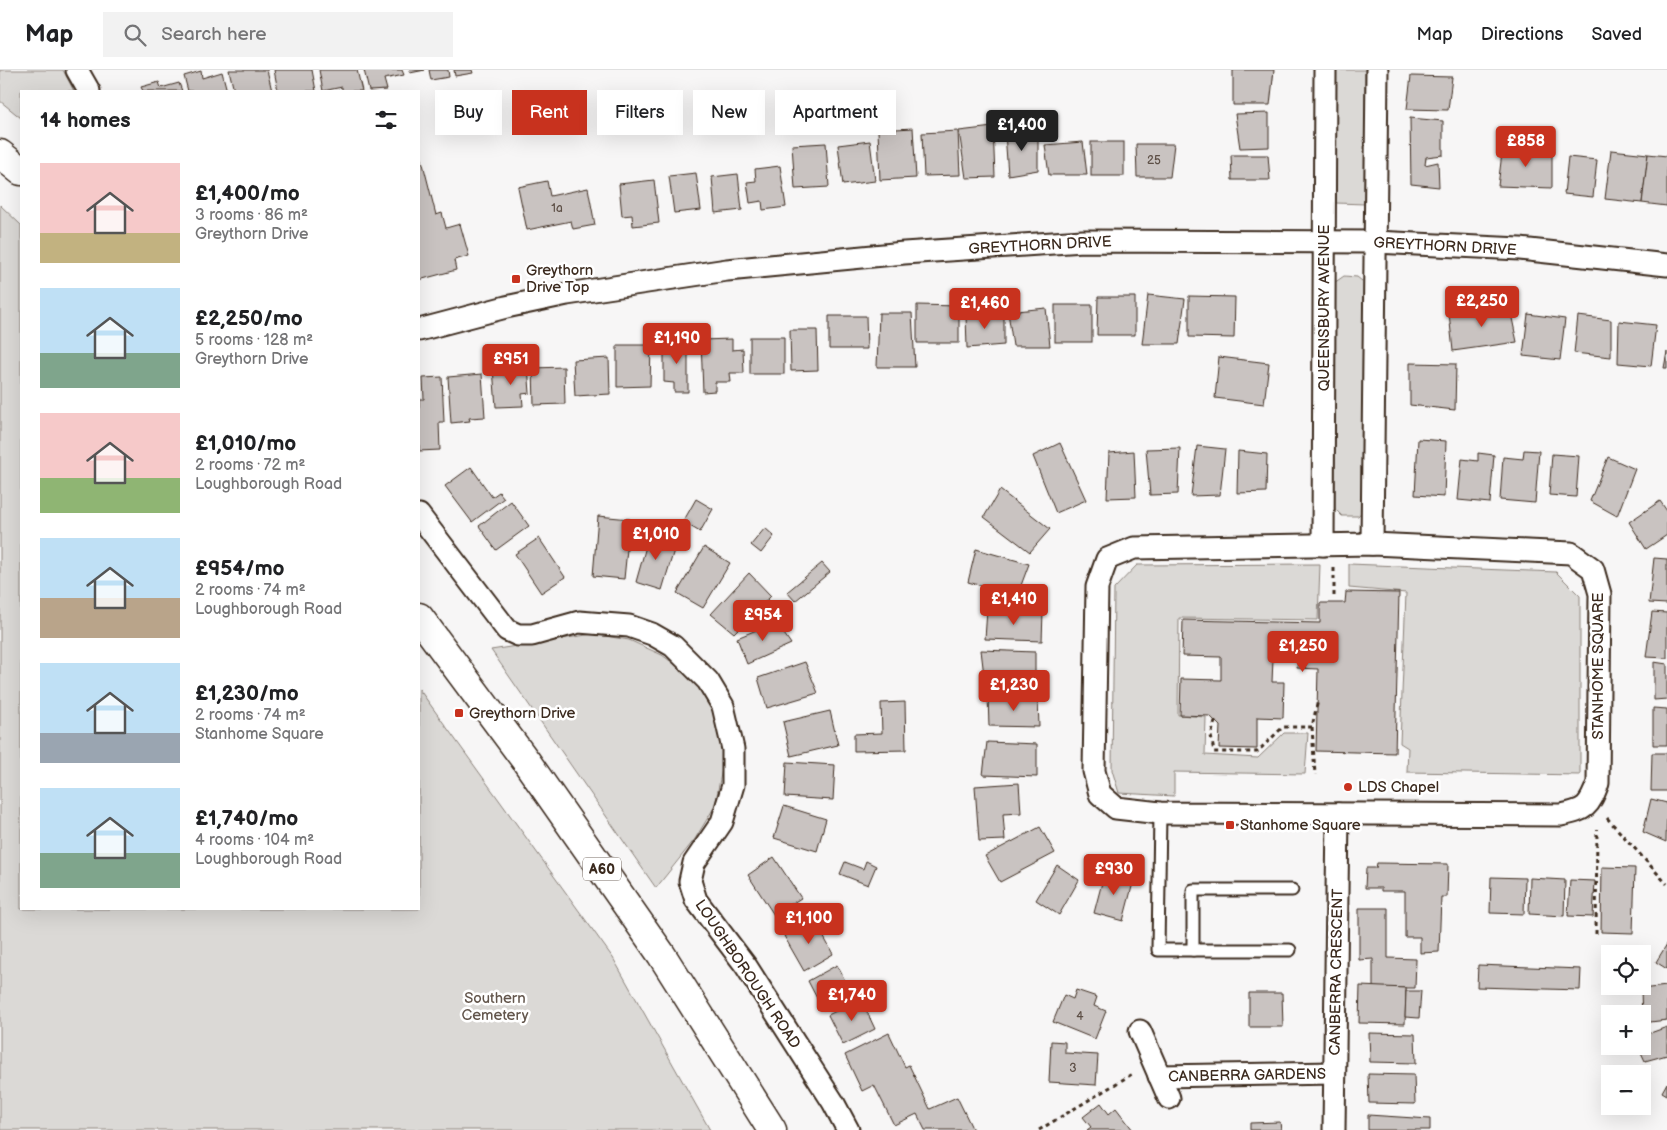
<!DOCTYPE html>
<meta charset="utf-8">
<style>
body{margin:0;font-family:"Balsamiq Sans",sans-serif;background:#f2f2f2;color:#202124;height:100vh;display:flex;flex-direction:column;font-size:19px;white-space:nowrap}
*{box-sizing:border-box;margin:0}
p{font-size:16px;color:#757577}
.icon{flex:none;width:28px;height:28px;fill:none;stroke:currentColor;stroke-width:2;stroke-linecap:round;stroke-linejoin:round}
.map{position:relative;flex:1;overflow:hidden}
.side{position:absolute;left:20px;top:20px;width:400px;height:820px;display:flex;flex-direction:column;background:#fff;border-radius:0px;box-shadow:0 5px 20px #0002}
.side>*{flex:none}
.guide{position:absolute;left:435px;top:20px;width:475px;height:45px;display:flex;gap:10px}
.buttons{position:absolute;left:1601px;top:875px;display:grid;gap:10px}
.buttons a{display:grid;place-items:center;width:50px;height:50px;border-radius:0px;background:#fff;box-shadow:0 5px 20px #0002;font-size:25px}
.price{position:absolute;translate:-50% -42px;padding:0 11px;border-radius:5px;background:#c8321e;color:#fff;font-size:16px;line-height:32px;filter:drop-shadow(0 1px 2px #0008)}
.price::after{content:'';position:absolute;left:50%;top:30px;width:15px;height:11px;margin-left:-8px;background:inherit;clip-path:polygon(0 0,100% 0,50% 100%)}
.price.selected{background:#222;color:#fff}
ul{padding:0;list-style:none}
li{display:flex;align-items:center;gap:15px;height:125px;padding:0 20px}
li span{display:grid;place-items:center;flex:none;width:140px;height:100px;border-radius:0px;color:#555}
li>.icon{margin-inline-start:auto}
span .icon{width:60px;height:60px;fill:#fffc;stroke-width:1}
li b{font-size:21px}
h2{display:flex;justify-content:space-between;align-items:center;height:60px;padding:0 20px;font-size:21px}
.tag{padding:0 18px;border-radius:0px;background:#fff;box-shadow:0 5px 20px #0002;font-size:18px;line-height:45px}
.tag.selected{background:#c8321e;color:#fff}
header{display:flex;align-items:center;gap:30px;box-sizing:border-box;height:70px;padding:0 25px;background:#fff;border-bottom:1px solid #e0e0e0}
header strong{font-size:24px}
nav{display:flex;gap:28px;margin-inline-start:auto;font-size:18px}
.search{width:350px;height:45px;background:#f2f2f2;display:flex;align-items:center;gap:12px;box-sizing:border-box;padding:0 18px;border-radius:0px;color:#757577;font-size:19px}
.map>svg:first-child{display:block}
</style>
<header>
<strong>Map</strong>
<div class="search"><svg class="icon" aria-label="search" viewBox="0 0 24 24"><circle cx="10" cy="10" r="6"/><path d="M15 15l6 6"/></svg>Search here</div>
<nav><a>Map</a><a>Directions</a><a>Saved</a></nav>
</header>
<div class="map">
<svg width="1667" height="1060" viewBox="0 0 1667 1060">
<rect width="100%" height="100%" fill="#f7f6f6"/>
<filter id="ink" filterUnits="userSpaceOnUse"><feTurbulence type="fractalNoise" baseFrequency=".02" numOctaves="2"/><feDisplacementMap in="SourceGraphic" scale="10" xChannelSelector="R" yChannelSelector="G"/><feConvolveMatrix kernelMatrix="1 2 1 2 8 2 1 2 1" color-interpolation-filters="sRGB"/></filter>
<g filter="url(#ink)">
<g fill="#dbd9d6" stroke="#8b827a">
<path d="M0,0H63L74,21H21V48L0,31Z"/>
<path d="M1336,0H1365V134L1336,133Z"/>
<path d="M0,135L21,155V839H419V619L613,888L710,1060H0Z"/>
<path d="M1344,206L1357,207L1367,215L1365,438L1358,446H1342L1335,439L1334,213Z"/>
<path d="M1320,494L1318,550L1179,548L1178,645L1206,647L1205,685L1258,688L1284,663H1308L1305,704L1174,702V726L1119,723L1112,700L1114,519L1137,495Z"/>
<path d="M1349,494L1556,502L1580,526V705L1407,702L1408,678L1400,673L1406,523L1349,518Z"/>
<path d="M593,564L629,570L662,585L695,609L717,649L723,693L715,736L695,769L656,818L491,580Z"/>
</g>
<g fill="#c9c3c1" stroke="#3b2a1e">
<path d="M229,0H267L272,21H234Z"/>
<path d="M274,0H312L316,21H278Z"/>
<path d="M319,0H357L362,21H342V17L323,21Z"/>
<path d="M364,0H402L404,5L384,9L387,20L369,21Z"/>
<path d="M409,0H425L410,3Z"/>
<path d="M429,0H448L449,7L431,10Z"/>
<path d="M454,0H472L473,3L455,6Z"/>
<path d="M1233,0H1274L1270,35H1233Z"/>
<path d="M201,1L202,8L222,2L227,21H188L184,6Z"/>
<path d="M1411,6L1452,7L1448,40L1407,39Z"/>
<path d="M159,12L161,18L179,13L182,21H143L141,17Z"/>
<path d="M1269,43V77L1240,78L1235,44Z"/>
<path d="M1410,48L1443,51V85L1426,87L1425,95L1438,92L1439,117L1411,114Z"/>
<path d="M993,57L995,107L966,108L959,61Z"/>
<path d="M913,58L916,108L880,110L878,60Z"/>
<path d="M958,61L960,105L924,106L922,63Z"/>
<path d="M1038,62V100L1008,105L1005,63Z"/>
<path d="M870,71L875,111L843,115L838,75Z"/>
<path d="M1083,72L1087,105H1049L1045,75Z"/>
<rect x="1091" y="72" width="33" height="34"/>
<path d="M826,73L829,117L795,119L792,75Z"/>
<path d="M1136,74H1174L1170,107H1137Z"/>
<path d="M1503,75L1552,81V118L1498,116Z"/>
<path d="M419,78L436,145L442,143L446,158L460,154L469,186L454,190L456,200L419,210Z"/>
<path d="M1611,80L1648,84L1642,133L1605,129Z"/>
<path d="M1648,84L1667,86V136L1642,133Z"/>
<path d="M1231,85H1268L1270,110H1232Z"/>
<path d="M1568,87L1597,90L1593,127L1564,124Z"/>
<path d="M780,96L786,137L763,140L762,131L750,133L747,112L756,111L755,99Z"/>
<path d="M696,103L701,140L674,143L669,106Z"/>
<path d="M738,104L742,140L715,143L712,107Z"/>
<path d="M654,110L659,153L633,156L632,145L622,146L619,114Z"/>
<path d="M547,111L550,126L588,118L595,155L573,159L571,151L527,160L518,117Z"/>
<path d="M1148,225L1185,229L1179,274H1142Z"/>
<path d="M1189,226L1235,227L1234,268L1189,267Z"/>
<path d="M1098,227H1135V265H1097Z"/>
<path d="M1509,234L1517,272L1453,281L1449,243Z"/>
<path d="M917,235L959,236V273H917Z"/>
<rect x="1055" y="235" width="37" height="37"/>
<path d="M1046,238L1050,276H1013L1008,242Z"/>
<path d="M1004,241V275L967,278L966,245Z"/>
<path d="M879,243H912L915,297H877Z"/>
<path d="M1528,244L1565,249L1560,290L1523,286Z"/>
<path d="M829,246H866L867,279H829Z"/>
<path d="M1578,246L1611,250V287L1574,283Z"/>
<path d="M1619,251L1656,255L1651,296L1618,293Z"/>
<path d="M790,260H817L818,300L791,301Z"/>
<rect x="750" y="267" width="34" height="37"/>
<path d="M732,269V280L743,279L744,303H730L731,312H715V321L703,322L701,270Z"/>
<path d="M664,272H688V322H674V313L664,312Z"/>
<path d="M617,275H651L650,316L617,317Z"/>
<path d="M1667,282V298H1664Z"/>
<path d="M1219,287L1269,293L1264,334L1215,328Z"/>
<path d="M609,288L610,324L575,326L573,290Z"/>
<path d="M1410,293L1456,294L1455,340L1410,335Z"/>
<path d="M528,296L530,323L522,324L523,336L496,337L493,298Z"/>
<path d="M564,297L565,334L534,335L533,298Z"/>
<path d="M482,304L485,347L469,348L470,351L451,353L448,307Z"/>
<path d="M442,307L444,352H439L440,380L419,381V329H424L423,308Z"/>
<path d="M1418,369L1446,371L1444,427L1415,425Z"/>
<path d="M1060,373L1086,430L1056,443L1033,386Z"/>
<path d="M1197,376L1225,379L1220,425L1191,426Z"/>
<path d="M1180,378L1178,424L1150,425L1146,379Z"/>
<path d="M1524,380L1539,381L1535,433L1500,430L1503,387L1523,389Z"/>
<path d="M1134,381L1136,427L1107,428L1109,383Z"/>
<path d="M1238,381L1267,384L1266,422L1237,423Z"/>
<path d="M1478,383L1494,385L1490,433L1458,430L1462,389L1478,391Z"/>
<path d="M1552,384L1579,386L1576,427L1549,425Z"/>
<path d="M1608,387L1635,399L1617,446L1590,431Z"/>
<path d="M471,397L492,427L499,422L504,428L472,452L445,416Z"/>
<path d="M1000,420L1050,459L1030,482L984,447Z"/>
<path d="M696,429L713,439L700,462L683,452Z"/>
<path d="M511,431L529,456L496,480L479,456Z"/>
<path d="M1660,431L1667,441V465L1646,479L1629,452Z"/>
<path d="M598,446L630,449L624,509L593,506Z"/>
<path d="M765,458L774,466L761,483L751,475Z"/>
<path d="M650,462L677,470L662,520L636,512Z"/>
<path d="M539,468L565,507L541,523L515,484Z"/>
<path d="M704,477L730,493L703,538L677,523Z"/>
<path d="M976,479L1029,494L1017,526L968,512Z"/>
<path d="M1654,488L1667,489V534L1649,533Z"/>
<path d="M822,493L830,502L795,531L787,522Z"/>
<path d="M749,503L771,526L734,563L711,544Z"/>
<path d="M1346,522L1399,523L1395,683L1316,681L1318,599L1297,598L1298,589H1273L1272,612H1284L1283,648L1257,647V679L1219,678L1220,656L1210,646L1180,645L1181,609L1221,610V587L1182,586L1183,550L1320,553V533H1345Z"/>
<path d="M987,540L1043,542L1042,571L985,569Z"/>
<path d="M1652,542L1667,543V588L1646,587Z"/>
<path d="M776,552L791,574L747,594L737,568Z"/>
<path d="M981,580L1035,582V615L985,614Z"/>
<path d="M805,592L818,623L767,638L758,608Z"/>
<path d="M1654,592L1667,594V629L1654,630Z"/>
<path d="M988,627L1038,628L1039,657L989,656Z"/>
<path d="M905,632L906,680L854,681V664L882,663L881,633Z"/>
<path d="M1653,638L1667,639V675H1653Z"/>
<path d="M830,641L838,675L791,686L783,652Z"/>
<path d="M987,672L1037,674V707L983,705Z"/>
<path d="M1652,683H1667V721H1651Z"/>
<path d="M787,692L835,695L833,730L785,727Z"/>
<path d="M1019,713L1021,743L1003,744L1005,770L979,771L975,716Z"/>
<path d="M1651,729L1667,733L1666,772L1643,762Z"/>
<path d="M784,736L826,749L817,781L774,768Z"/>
<path d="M1040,757L1055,783L1000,812L985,786Z"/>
<path d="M774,787L801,828L774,845L748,805Z"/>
<path d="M866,791L876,796L868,815L840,804L845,792L863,799Z"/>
<path d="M1377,793L1448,794L1447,827H1441L1439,882L1420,883V867H1405V821H1381V818H1365L1366,798H1376Z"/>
<path d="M1057,795L1079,810L1059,845L1036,830Z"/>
<path d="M1602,797L1635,798L1633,863L1601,862Z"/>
<path d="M1105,801L1134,809L1123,851L1094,843Z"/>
<path d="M1491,807L1525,808L1524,844L1490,843Z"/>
<path d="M1530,808L1565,810L1564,846L1529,844Z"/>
<path d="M1570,810L1595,811L1593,847L1568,846Z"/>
<path d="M1359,838H1388V888L1416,889L1415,918H1373V889L1359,890Z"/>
<path d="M814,849L833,884L804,901L784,866Z"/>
<path d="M1667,874V899L1656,892Z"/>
<path d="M837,895L852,924L823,940L808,911Z"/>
<path d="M1478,895L1581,899L1580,920L1477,917Z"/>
<path d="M1360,916L1406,918L1405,954L1359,953Z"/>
<path d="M1667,916V950L1642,953L1641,919Z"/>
<path d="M1076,920L1097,927L1094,936L1106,941L1095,969L1053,952L1064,925L1073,929Z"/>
<path d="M1406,921H1421L1419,948L1405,947Z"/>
<path d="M1249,923H1282L1283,957H1249Z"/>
<path d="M861,929L875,959L843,975L828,945Z"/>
<path d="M1667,957V985L1645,991L1638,976H1642V966Z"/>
<path d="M889,963L905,997L909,995L930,1039L957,1027L973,1060H925L917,1044L894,1055L874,1015L862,1021L845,985Z"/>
<path d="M1369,963L1415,964L1416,993L1370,992Z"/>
<path d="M1051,971L1065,972V983L1098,985L1096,1015L1049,1012Z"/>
<path d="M1368,1004L1414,1005L1415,1034L1369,1033Z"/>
<path d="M1667,1013V1025L1662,1022Z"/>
<path d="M1101,1033L1109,1044L1116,1038L1133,1060H1087L1091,1057L1083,1047Z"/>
<path d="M1368,1045L1430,1049V1060H1368Z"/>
<path d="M1280,1052L1281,1060H1250V1053Z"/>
</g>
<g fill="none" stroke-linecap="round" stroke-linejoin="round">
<defs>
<g id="service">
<path d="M1160,743L1158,880H1290"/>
<path d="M1193,880V820H1292"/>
</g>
<g id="minor">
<path d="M77,0L89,21"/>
<path d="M419,260L506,237L567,224L727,200L904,183L1083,171L1375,172L1520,179L1667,195"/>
<path d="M419,445L507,560L518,565H532L579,552L629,556L652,564L673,576L708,611L723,636L733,679V715L722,752L694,793L690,811L696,830L746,896L833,1032L848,1060"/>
<path d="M1372,474L1571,483L1593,499L1600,524L1598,713C1589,737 1586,740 1561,745L1160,743L1116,738L1100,724L1094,701L1097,517L1107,489L1134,478Z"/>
<path d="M1372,474L1377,0"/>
<path d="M1323,475L1325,0"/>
<path d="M1140,961L1169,1028"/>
<path d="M1159,1006L1334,1003"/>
<path d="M1334,1060L1338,744"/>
</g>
<g id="primary">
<path d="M0,84L21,101"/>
<path d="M419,547L526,691L661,884L772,1060"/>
</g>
</defs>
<use href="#service" stroke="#3b2a1e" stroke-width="15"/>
<use href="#minor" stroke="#3b2a1e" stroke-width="25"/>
<use href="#primary" stroke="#3b2a1e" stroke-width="31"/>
<g stroke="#3b2a1e" stroke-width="3" stroke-dasharray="4 4" stroke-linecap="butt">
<path d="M1334,498V526"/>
<path d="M1215,651L1211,666L1214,682H1257L1283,657H1312L1318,630"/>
<path d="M1312,657L1315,705"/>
<path d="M1607,748L1667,814"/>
<path d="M1596,864L1597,759"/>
<path d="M1039,1060L1132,1004"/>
</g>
<use href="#service" stroke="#fff" stroke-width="11"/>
<use href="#minor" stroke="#fff" stroke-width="21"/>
<use href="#primary" stroke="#fff" stroke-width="28"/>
</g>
</g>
<g fill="#c8321e" stroke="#fff" stroke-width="2">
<rect x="511" y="204" width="10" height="10" rx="2.5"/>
<rect x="454" y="638" width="10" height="10" rx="2.5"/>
<circle cx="1348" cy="717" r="5"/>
<rect x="1225" y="750" width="10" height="10" rx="2.5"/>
</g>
<g text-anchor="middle" stroke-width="5" stroke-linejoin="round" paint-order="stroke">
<g font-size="12" fill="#5e5047">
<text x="1154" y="94">25</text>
<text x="557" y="142">1a</text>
<text x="1080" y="950">4</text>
<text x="1073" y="1002">3</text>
</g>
<rect fill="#fff" stroke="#766a62" stroke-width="1" x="583" y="787.5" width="38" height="23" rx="4"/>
<g font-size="14" font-weight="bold" fill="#3b2a1e">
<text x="602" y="804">A60</text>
</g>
<g font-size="15" fill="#3b2a1e" stroke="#fff">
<text transform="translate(1040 175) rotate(-3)" y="5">GREYTHORN DRIVE</text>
<text transform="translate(1445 176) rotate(3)" y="5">GREYTHORN DRIVE</text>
<text transform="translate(1324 238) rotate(-90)" y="5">QUEENSBURY AVENUE</text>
<text transform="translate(1598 596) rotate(-90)" y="5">STANHOME SQUARE</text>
<text transform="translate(1336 902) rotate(-89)" y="5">CANBERRA CRESCENT</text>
<text transform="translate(748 904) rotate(56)" y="5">LOUGHBOROUGH ROAD</text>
<text transform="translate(1247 1005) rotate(-1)" y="5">CANBERRA GARDENS</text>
</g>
<g font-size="15" fill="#3b2a1e" stroke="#fff" text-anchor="start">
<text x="526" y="205">Greythorn<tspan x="526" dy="17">Drive Top</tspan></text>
<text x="469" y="648">Greythorn Drive</text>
<text x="1358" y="722">LDS Chapel</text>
<text x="1240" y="760">Stanhome Square</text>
</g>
<g font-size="15" fill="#63564c" stroke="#fff">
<text x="495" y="933">Southern<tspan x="495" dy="17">Cemetery</tspan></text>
</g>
</g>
</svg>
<div class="buttons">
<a><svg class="icon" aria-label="locate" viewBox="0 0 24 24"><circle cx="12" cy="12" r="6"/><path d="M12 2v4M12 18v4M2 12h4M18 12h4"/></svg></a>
<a>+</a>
<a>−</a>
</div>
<b class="price selected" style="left:1022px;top:82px">£1,400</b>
<b class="price" style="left:1526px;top:98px">£858</b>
<b class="price" style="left:1482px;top:258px">£2,250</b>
<b class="price" style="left:985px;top:260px">£1,460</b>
<b class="price" style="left:677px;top:295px">£1,190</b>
<b class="price" style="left:511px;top:316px">£951</b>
<b class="price" style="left:656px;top:491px">£1,010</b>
<b class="price" style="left:1014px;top:556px">£1,410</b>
<b class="price" style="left:763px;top:572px">£954</b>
<b class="price" style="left:1303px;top:603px">£1,250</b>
<b class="price" style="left:1014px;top:642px">£1,230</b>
<b class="price" style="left:1114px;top:826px">£930</b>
<b class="price" style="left:809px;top:875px">£1,100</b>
<b class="price" style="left:852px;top:952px">£1,740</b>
<div class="guide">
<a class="tag">Buy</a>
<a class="tag selected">Rent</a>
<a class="tag">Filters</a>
<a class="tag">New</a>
<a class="tag">Apartment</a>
</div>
<section class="side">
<h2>14 homes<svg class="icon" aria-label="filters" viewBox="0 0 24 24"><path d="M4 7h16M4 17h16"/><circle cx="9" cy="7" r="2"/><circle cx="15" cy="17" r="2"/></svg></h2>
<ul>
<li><span style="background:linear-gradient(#f6c9c9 70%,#c2b280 0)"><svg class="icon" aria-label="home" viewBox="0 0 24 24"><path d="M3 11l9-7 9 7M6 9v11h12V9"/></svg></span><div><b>£1,400/mo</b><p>3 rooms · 86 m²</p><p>Greythorn Drive</p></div></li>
<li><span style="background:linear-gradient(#bfe0f5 65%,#7fa58c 0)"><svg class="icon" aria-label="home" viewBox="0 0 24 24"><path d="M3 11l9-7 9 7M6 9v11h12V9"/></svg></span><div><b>£2,250/mo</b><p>5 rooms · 128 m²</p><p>Greythorn Drive</p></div></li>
<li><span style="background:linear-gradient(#f6c9c9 65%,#8fb573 0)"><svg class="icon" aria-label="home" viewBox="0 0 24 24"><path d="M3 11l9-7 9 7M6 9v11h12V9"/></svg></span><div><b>£1,010/mo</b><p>2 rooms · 72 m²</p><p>Loughborough Road</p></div></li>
<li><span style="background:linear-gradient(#bfe0f5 60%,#b9a48a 0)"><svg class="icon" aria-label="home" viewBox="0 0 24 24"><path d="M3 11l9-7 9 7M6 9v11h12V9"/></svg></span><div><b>£954/mo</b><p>2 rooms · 74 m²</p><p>Loughborough Road</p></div></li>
<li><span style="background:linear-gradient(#bfe0f5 70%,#9aa5b1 0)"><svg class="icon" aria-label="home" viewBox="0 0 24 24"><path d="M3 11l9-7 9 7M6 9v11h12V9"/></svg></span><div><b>£1,230/mo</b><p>2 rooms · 74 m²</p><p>Stanhome Square</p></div></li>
<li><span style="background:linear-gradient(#bfe0f5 65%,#7fa58c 0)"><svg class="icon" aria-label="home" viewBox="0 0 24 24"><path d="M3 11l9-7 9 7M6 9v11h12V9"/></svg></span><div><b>£1,740/mo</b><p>4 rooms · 104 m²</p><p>Loughborough Road</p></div></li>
</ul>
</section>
</div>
